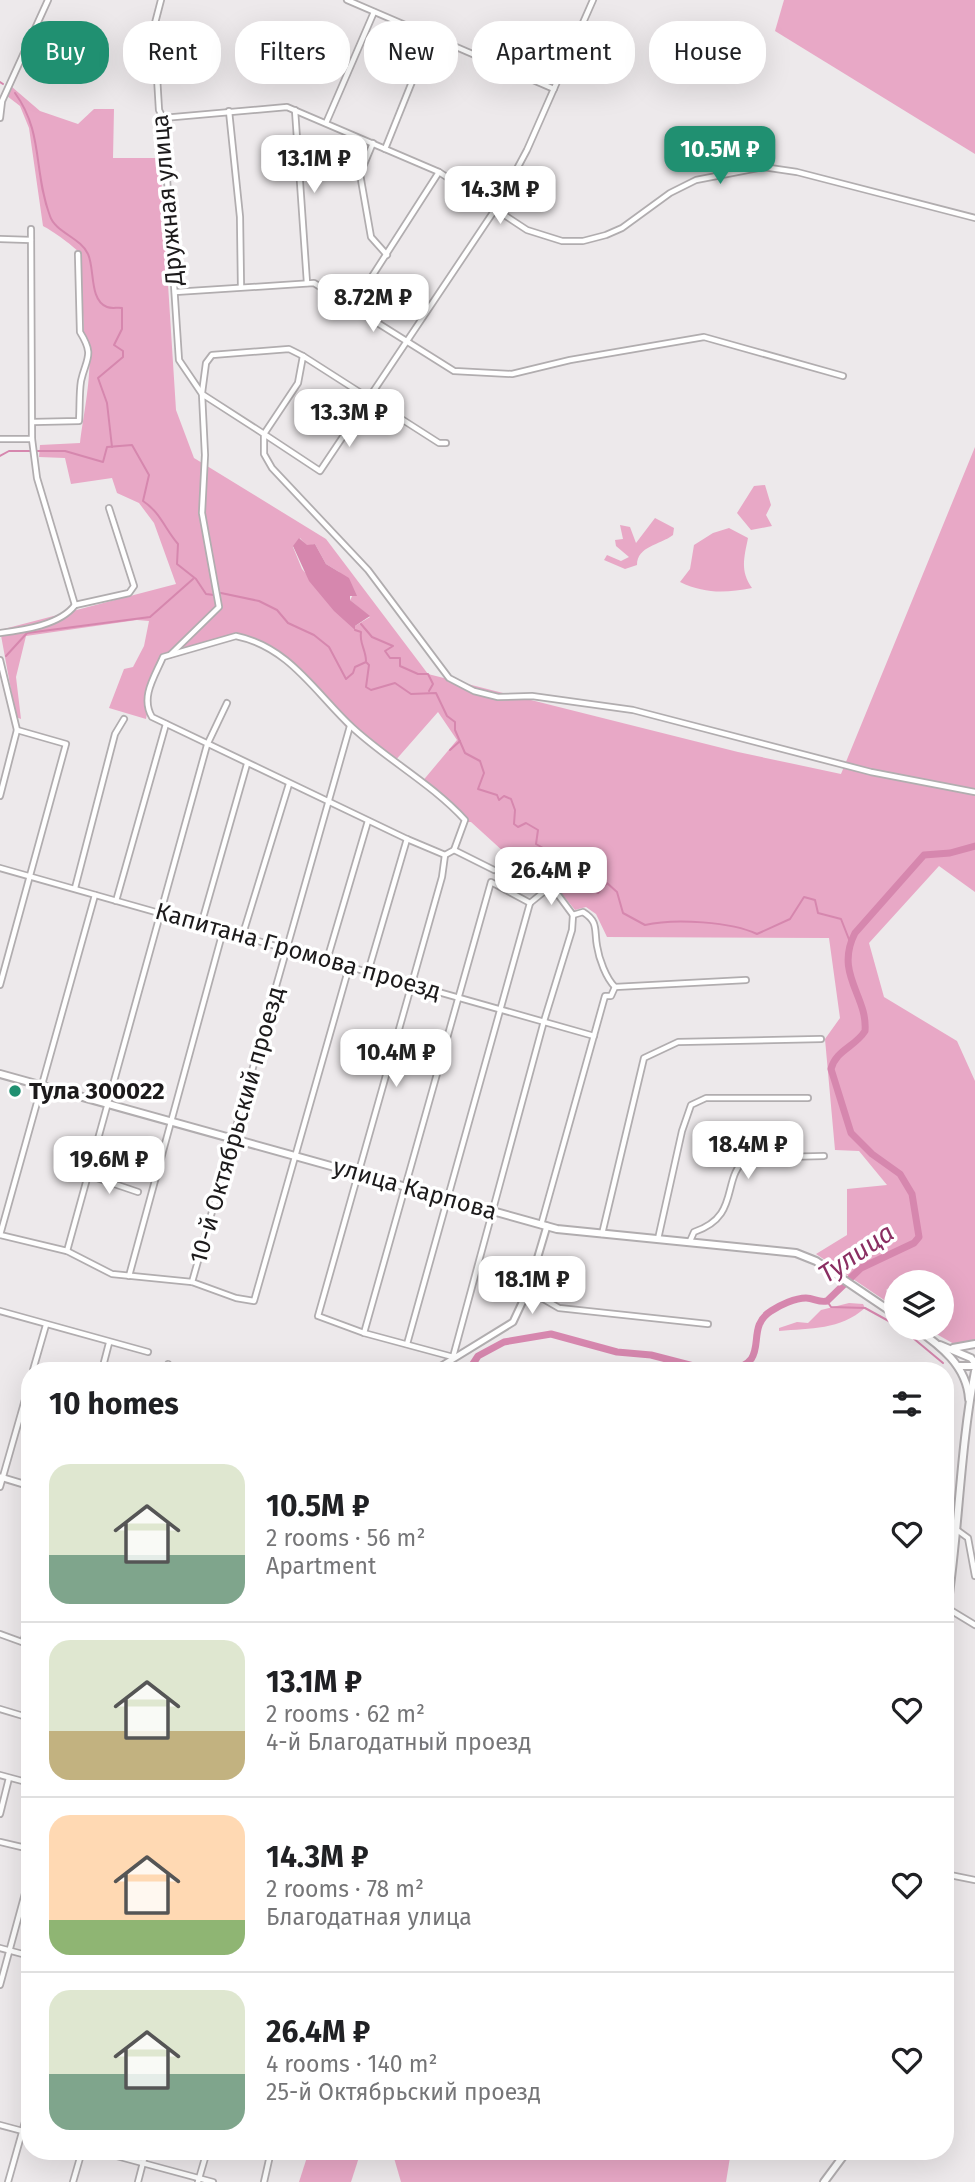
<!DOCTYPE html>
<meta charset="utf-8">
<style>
body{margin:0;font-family:"Fira Sans",sans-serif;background:#f6f6f6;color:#202124;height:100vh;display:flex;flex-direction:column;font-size:26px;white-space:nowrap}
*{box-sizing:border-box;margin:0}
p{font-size:23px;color:#757577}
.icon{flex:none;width:38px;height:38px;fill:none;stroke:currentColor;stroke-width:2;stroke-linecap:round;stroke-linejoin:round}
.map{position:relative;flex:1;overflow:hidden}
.side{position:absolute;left:21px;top:1362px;width:933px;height:798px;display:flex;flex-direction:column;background:#fff;border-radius:28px;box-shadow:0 7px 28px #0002}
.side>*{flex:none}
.banner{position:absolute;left:21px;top:21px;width:934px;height:63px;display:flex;gap:14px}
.buttons{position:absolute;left:884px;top:1270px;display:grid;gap:14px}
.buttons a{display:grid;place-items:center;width:70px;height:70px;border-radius:50%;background:#fff;box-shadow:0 7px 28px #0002;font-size:35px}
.price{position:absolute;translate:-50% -60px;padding:0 16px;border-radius:14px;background:#fff;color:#222;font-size:23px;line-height:46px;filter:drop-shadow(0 2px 4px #0008)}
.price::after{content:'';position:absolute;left:50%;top:42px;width:21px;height:16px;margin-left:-10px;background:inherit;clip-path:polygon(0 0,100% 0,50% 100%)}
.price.on{background:#209071;color:#fff}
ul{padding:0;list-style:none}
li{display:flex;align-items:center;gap:21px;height:175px;padding:0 28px}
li+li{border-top:2px solid #e0e0e0}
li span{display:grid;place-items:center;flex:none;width:196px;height:140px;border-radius:21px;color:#555}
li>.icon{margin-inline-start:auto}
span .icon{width:84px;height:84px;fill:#fffc;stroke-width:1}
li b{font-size:30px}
h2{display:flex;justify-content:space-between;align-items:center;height:84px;padding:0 28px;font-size:30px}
.chip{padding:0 24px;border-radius:28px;background:#fff;box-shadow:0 7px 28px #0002;font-size:24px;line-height:63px}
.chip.on{background:#209071;color:#fff}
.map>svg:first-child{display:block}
</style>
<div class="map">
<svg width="975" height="2182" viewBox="0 0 975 2182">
<rect width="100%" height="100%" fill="#ede9eb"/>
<g fill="#e8a8c6" fill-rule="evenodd">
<path d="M784,0H975V154L775,31Z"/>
<path d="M12,87L40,111L78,124L94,109H114L113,158H160L176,410L194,458L326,539L428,674L738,752L841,774L975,447V892L939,866L869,943L884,997L957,1041L975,1081V1341L954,1344L926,1328H942V1283H920L926,1278L898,1281L886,1290L896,1300V1308L816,1254L847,1235V1189L887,1185L859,1151L835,1150L825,1039L840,1018L829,938L607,937L596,914L586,907L575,910L558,889L512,875L517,864L471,822H463L442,799L421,783L457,740L438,712L394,762L345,726L307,681L273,653L255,644L236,639L165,660L151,689L146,719L109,708L124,669L133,667L144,646L149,621L137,620L26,636L16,677L21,719L16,717L0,630L176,584L154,523L139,503L117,493L112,478L71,484L65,458L39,457L40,445L80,443C83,414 97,356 84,332L80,254C77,248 51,230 43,226L29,128L20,106L7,96ZM300,538L307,546L315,544L326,564L339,572L354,593L350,600L370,617L355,626L346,621L302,569L293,547Z"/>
<path d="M765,485L771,505L766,515L772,526L751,530L737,513L754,486Z"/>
<path d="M655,518L674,528L673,535C660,545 637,546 637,565L625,569L604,560L607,555L621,561L629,557L616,546L615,540L623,539L620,525L630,527L636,543Z"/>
<path d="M729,528L748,538C744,558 740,571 752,588C726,593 705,594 680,582L690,569L694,545L713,533Z"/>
<path d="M849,1303L863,1304L865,1308C840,1330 811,1328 779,1331V1328L797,1322L808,1323L821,1310Z"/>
<path d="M309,2151H361L351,2182H299Z"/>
<path d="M392,2151H731L726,2182H401Z"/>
</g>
<path fill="#d687ae" d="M299,538L307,545L315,544L326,564L349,578L357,596H350V600L370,616L355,626V630L334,611L309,581L293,546Z"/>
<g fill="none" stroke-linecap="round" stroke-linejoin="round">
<g stroke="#d687ae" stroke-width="2">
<path d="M0,82L3,84"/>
<path d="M15,93C44,133 33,171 50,216C55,232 81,238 88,254C95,269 89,300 107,307C112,309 118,307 122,308V329L114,345L123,351V357L98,378L107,403L112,447"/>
<path d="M35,451H65L103,462L107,447L132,445L149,475L143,501C160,512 165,529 178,544L177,564L196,579L206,594L214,595"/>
<path d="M0,456L9,451H32"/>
<path d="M221,593L259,601L277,610L288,623L314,635L329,647L346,679L353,673L355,667L366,662L369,665L366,687L371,690L395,683L411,694L436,693L447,716L455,722V730L465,753L480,761L484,773L478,789L497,795L499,800L504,796L511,799L515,810L514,824L518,827L526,823L538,830L536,844L550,852L538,870L563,876L564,887C574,890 577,888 588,888L598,893L607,883L617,892L623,913L645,925C675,918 732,922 757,934L790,919L804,897L815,900L818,913L841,919L850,942"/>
<path d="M361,624L372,637L393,646L385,651L390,658H400V666L418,674H428L433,684L429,691"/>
<path d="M355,630L361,632C359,643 366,650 366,661"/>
<path d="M6,656L27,633L150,617L193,579"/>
<path d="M450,750L460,741"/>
<path d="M827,1301L831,1307L865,1308L896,1325"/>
<path d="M901,1328L943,1363"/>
</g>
<g stroke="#d687ae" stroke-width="7">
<path d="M469,1370L478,1356L504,1342L551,1334L617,1352L651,1355L709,1370"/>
<path d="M728,1370C774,1363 742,1329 771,1311C780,1305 795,1298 806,1298C814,1298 819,1303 827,1301L861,1268L914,1243L919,1237L912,1194L900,1174L872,1154L851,1133L831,1069C836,1050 855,1047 865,1031C868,996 834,974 855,933L924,855L950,853L975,846"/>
</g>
<defs>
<g id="minor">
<path d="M161,0L154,27L159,110L163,118L179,360L202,394"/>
<path d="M347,0L554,89"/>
<path d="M295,110L307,283"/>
<path d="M229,111L240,217L241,287"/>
<path d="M0,118L2,101L48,0"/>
<path d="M163,118L287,107L439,172L527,230L562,241H583L606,235L622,228L670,193L696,180L763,167L797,172L975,218"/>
<path d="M326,123L374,12"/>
<path d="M373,143L360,174L371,237L387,255"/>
<path d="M385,149L430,37"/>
<path d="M31,229L32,439L37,478L75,605"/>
<path d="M0,239L31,240"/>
<path d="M175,292L314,283L454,371L512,374L570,360L704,337L843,376"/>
<path d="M353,306L439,172"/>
<path d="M202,393L206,363L212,355L289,349L303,356"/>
<path d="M33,422L79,421C80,408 79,394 81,381C86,358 95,356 80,332L78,254"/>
<path d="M0,439H32"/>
<path d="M446,443H439L303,356L298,383L264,434L320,471L496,208L527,150L593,0"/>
<path d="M75,605L129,593L134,586L109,508"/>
<path d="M0,633C24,630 60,625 75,605"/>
<path d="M236,636C290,647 316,694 353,728C389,761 432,784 465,820L454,850L445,855L407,839L152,717C140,697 155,676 163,657Z"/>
<path d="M171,654L219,607L202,513L205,455L202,394L264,434V454L272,468L368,570L449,678L474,691L498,697L532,696L633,710L871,772L975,792"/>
<path d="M0,660L17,730L0,796"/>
<path d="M454,850L494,870"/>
<path d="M445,855L442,877L318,1316L364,1333L453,1357L544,1021L572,930L573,915"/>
<path d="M0,868L594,1036"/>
<path d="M75,888L115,734L124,719"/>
<path d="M116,901L166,724"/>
<path d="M530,903L546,890L556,892L573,915"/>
<path d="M573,915L583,912C599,922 594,930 597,946C599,959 606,978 615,987"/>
<path d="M201,925L247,764"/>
<path d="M242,937L289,784"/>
<path d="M327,960L368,821"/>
<path d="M368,972L407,839"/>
<path d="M0,985L66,744L17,730"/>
<path d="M615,987L746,980"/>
<path d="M88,1175L138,1192"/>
<path d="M541,1225L605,996H611L615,987"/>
<path d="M602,1234L644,1058L678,1042L821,1039"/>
<path d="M0,1235L67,1251L112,1274L192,1282L236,1298L254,1301L349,967"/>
<path d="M0,1235L95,895"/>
<path d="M658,1239L682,1131L691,1105L706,1098H808"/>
<path d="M690,1241L694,1232C742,1216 720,1178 747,1158L824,1156"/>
<path d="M67,1251L207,745L227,703"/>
<path d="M129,1276L223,931"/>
<path d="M192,1282L350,726"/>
<path d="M528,1290L559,1308L708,1324"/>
<path d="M0,1311L148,1352"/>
<path d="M364,1333L491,882L530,903"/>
<path d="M407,1344L530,903"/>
<path d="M33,1370L46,1325"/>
<path d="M102,1370L109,1343"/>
<path d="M166,1370L168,1364"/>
<path d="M0,1487L30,1382"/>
<path d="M957,1530L968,1538L975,1576"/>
<path d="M947,1608L975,1625"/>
<path d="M0,1634L30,1645"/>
<path d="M23,1642L30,1620"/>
<path d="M0,1709L30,1718"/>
<path d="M0,1775L30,1783"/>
<path d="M0,1814L9,1778"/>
<path d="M0,1842L30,1849"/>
<path d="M945,1874L975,1880"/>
<path d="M0,1948L30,1956"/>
<path d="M0,1985L30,1875"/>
<path d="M0,2125L30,2133"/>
<path d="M98,2151L213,2182"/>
<path d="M8,2182L30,2104"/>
<path d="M73,2182L82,2151"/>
<path d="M138,2182L146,2151"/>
<path d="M198,2182L207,2151"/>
<path d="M264,2182L271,2151"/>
</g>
<g id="tertiary">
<path d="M435,1370L513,1322L528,1290L547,1226"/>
<path d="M0,1477L30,1486"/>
</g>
<g id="secondary">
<path d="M0,1074L557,1229L796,1253L816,1261L896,1315"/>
<path d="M915,1328C940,1345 967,1366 969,1399"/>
<path d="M940,1345L971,1358L975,1363"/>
<path d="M953,1348L975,1344"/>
<path d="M958,1366H975"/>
</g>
<g id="primary">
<path d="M945,1621C959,1538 959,1454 975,1371"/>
<path d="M824,2182L847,2151"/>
</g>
</defs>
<use href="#minor" stroke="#b1adaf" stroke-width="8"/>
<use href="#tertiary" stroke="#b1adaf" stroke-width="9"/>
<use href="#secondary" stroke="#b1adaf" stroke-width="10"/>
<use href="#primary" stroke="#b1adaf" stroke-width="10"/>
<use href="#minor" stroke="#fff" stroke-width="4.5"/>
<use href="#tertiary" stroke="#fff" stroke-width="5"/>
<use href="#secondary" stroke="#fff" stroke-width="6"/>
<use href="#primary" stroke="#fff" stroke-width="6"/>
</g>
<circle fill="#209071" stroke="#fff" stroke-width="2.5" cx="15" cy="1091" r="7"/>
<g text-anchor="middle" stroke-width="7" stroke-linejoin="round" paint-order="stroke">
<g font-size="24" fill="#1c1a1b" stroke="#fff">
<text transform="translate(167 200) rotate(-95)" y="8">Дружная улица</text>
<text transform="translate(298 951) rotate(16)" y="8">Капитана Громова проезд</text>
<text transform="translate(237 1125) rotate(-74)" y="8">10-й Октябрьский проезд</text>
<text transform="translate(415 1189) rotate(16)" y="8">улица Карпова</text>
</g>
<g font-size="24" font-weight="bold" fill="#1c1a1b" stroke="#fff" text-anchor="start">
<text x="29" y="1099">Тула 300022</text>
</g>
<g font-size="26" font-style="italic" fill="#8a2e62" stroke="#fff">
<text transform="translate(856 1253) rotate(-34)" y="9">Тулица</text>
</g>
</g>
</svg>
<div class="buttons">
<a><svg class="icon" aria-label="layers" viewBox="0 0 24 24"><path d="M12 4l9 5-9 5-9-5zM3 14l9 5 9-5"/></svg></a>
</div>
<b class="price on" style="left:720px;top:186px">10.5M ₽</b>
<b class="price" style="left:314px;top:195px">13.1M ₽</b>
<b class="price" style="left:500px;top:226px">14.3M ₽</b>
<b class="price" style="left:373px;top:334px">8.72M ₽</b>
<b class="price" style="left:349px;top:449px">13.3M ₽</b>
<b class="price" style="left:551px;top:907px">26.4M ₽</b>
<b class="price" style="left:396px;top:1089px">10.4M ₽</b>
<b class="price" style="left:748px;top:1181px">18.4M ₽</b>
<b class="price" style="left:109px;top:1196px">19.6M ₽</b>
<b class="price" style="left:532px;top:1316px">18.1M ₽</b>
<div class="banner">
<a class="chip on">Buy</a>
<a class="chip">Rent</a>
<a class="chip">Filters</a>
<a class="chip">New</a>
<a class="chip">Apartment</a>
<a class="chip">House</a>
</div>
<section class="side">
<h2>10 homes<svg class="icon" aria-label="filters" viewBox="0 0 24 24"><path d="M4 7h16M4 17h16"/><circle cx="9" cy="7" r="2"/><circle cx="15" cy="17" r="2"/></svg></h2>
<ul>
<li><span style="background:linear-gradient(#dfe7d0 65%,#7fa58c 0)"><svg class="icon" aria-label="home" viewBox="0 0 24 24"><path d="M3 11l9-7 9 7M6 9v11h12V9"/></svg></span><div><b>10.5M ₽</b><p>2 rooms · 56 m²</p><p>Apartment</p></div><svg class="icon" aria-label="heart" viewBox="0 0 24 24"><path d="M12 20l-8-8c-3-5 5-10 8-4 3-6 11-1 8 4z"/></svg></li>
<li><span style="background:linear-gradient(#dfe7d0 65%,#c2b280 0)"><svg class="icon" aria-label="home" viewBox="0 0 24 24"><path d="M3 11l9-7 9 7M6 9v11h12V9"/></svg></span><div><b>13.1M ₽</b><p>2 rooms · 62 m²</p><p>4-й Благодатный проезд</p></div><svg class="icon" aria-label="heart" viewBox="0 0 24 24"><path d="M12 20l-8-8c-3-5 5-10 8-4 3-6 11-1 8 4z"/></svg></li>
<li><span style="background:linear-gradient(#ffd9b3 75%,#8fb573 0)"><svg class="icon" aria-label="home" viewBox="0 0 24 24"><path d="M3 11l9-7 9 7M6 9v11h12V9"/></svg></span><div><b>14.3M ₽</b><p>2 rooms · 78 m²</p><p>Благодатная улица</p></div><svg class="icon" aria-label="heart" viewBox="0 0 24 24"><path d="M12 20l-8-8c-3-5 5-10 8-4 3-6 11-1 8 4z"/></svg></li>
<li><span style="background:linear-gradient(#dfe7d0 60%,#7fa58c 0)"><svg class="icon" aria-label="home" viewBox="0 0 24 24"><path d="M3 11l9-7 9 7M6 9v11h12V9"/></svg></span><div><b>26.4M ₽</b><p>4 rooms · 140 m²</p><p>25-й Октябрьский проезд</p></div><svg class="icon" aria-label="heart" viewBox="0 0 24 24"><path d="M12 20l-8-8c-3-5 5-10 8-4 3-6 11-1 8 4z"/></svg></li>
</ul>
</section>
</div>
